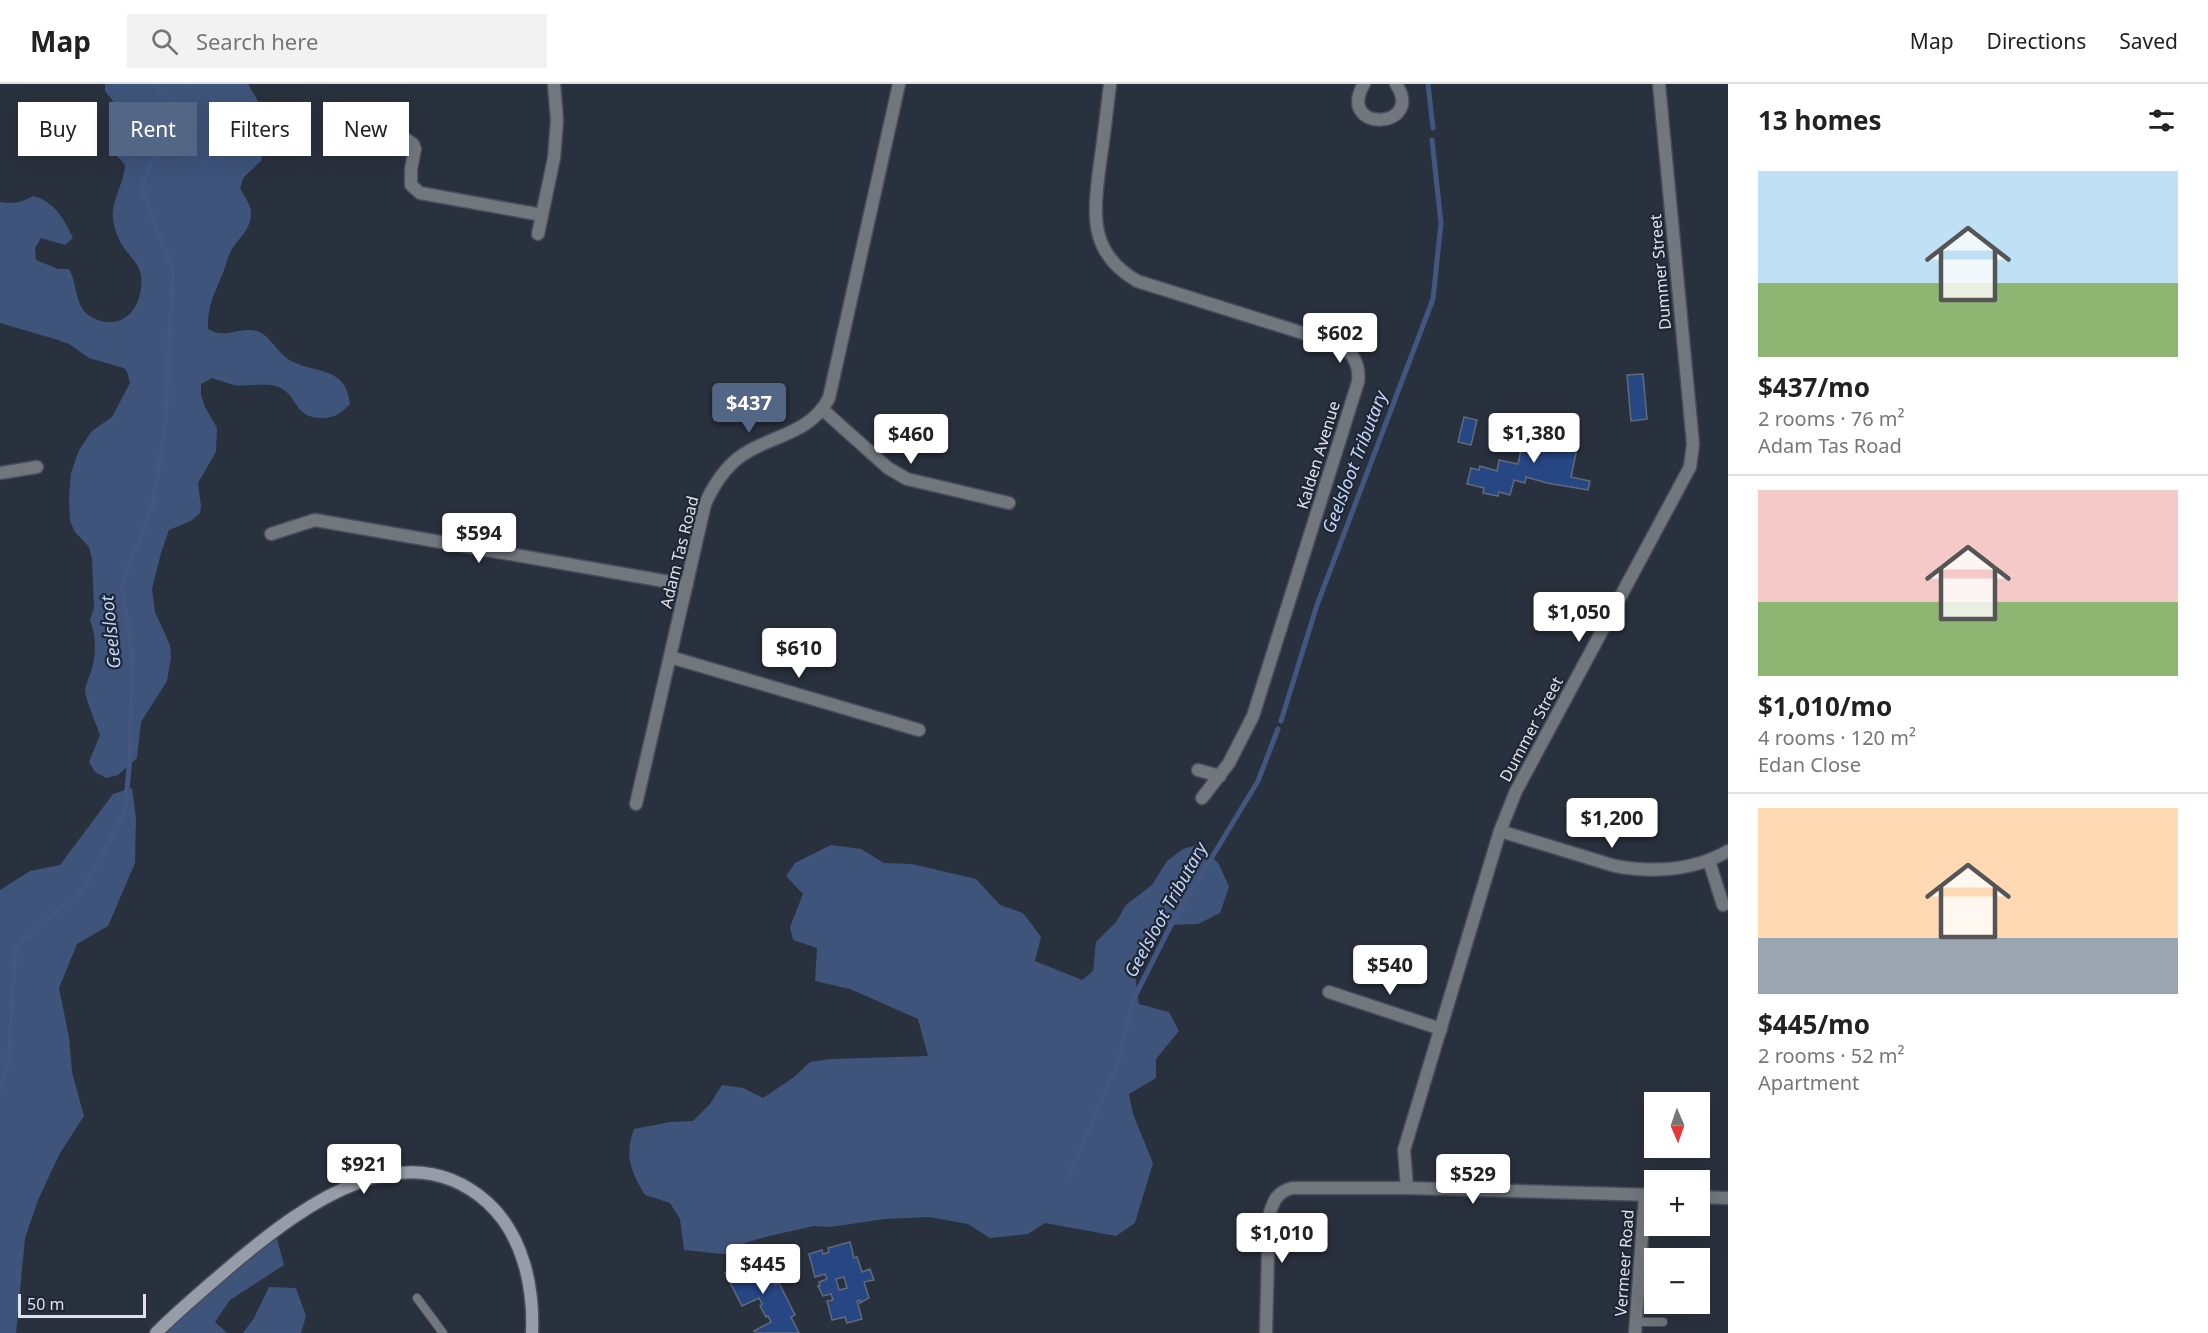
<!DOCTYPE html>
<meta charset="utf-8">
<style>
body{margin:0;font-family:"Noto Sans",sans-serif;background:#f2f2f2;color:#222;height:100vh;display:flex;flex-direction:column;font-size:22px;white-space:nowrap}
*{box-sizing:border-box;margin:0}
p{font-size:20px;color:#767676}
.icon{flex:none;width:33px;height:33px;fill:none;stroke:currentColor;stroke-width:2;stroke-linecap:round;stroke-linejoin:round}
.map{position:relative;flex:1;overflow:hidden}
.side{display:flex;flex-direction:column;background:#fff;width:480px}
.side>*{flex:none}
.guide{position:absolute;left:18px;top:18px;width:570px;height:54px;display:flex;gap:12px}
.needle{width:39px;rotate:178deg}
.buttons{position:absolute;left:1644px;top:1008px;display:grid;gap:12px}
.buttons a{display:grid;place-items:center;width:66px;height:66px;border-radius:0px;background:#fff;box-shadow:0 6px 24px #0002;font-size:30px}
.scale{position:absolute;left:18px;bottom:15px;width:128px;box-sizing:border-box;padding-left:6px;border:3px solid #dee3eb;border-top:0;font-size:16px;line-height:21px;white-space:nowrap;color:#dee3eb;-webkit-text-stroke:4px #202734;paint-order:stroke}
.price{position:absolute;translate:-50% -51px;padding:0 14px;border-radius:6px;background:#fff;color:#222;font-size:20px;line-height:39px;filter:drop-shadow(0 2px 3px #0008)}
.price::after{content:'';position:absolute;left:50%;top:36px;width:18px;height:14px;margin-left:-9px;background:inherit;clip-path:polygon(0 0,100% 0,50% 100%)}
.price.current{background:#546685;color:#fff}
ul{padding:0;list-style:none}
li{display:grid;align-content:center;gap:12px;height:318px;padding:0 30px}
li+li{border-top:2px solid #e0e0e0}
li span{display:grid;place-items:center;height:186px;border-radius:0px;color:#555}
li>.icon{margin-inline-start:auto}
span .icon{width:108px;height:108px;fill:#fffc;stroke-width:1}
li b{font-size:26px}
h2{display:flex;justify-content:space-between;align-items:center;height:72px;padding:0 30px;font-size:26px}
.chip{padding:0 21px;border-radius:0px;background:#fff;box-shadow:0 6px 24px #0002;font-size:21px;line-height:54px}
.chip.current{background:#546685;color:#fff}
header{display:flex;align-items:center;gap:36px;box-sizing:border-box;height:84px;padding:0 30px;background:#fff;border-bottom:2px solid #e0e0e0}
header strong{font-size:28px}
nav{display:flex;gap:33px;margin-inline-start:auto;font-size:21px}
.search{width:420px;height:54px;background:#f2f2f2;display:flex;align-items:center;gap:15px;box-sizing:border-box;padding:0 21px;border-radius:0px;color:#767676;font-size:22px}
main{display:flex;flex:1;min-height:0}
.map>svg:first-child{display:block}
</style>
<header>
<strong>Map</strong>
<div class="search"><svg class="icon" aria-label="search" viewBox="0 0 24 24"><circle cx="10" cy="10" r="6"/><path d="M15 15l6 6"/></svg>Search here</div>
<nav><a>Map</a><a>Directions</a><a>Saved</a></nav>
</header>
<main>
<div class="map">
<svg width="1728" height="1249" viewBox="0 0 1728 1249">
<rect width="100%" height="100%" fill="#2a313e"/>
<g fill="#3e547a">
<path d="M105,0H248L259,19L255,42L261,53L264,65L261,77L244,93L240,104C244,112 251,121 251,129C251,145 240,153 232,165C227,173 226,183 222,191C213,214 208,219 208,245C225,256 239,242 257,247C271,252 276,267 288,275C313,291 346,280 350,320C342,329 334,334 322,334C290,334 300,306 271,301C259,299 246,303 234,301C226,299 219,296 212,294L201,300V311L205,323L217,344L216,368L198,399L201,422L200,429L191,437L169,446L161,469L152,505L155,528L170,561L171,573L167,597L141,638L137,674L118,691L106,694L95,688L89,678L100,651C97,642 85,614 85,606C86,600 89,593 91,588C96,570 97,554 90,536L94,524L92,475L89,463L75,448L70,437L69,413L71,389L79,366L92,347L112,333L130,299L127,288L124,284L89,274L69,260L58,256L0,239V118C13,120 21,119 33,112C54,117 64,135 73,154L65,161L41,154L35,164L36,176L58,185H69C77,199 75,217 85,228C89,233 96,235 101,237C130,244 144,216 141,191C139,180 133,176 127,168C119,158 114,145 113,134C111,117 124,100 125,81L117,72L112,60L121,38L119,25L105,7Z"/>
<path d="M132,704L136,734L135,779L108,842L77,860L59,904L69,953L72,988L84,1032L60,1069L38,1116L25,1154L16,1249H0V806L30,787L60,781L113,710Z"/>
<path d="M1200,760L1219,780L1229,803L1220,829L1198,840L1162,841L1144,862L1135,891L1139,920L1169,928L1179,947L1156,975V994L1129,1010L1133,1030L1153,1079L1135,1139L1116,1152L1045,1139L1028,1150L990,1154L968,1140L929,1133L885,1135L830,1143L814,1142L769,1152L745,1159L733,1171L684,1166L680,1135L670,1119L645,1111C631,1087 624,1073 634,1045L670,1038L693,1037L710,1020L722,1001L743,1004L763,1014L794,993L810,978L831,975L928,972L918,935L850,905L815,897L817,864L793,856L790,843L803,810L786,792L795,779L831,761L861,765L884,779L912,780L976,795L1000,821L1023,829L1041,853L1035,877L1082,896L1093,887L1096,858L1116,838L1126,821L1152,801L1167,777L1183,765Z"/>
<path d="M277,1155L284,1181L230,1216L215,1238L227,1249H162L257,1168Z"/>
<path d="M269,1203L296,1204L306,1232L301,1249H243L254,1234Z"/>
</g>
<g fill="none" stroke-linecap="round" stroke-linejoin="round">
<g stroke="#435680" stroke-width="5">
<path d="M1428,0L1433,44"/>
<path d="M1281,637L1317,521L1433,215L1441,139L1432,56"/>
<path d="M0,1006L9,978L15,864L84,804L125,728L130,673L132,568L122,501L153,420L165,342L173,187L141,104L176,18L159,7L157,0"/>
<path d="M1068,1094L1119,975L1134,914L1171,841L1258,697L1278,645"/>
</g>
</g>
<g fill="#264784" stroke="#626a79" stroke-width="1.5" fill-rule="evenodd">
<path d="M1643,290L1647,335L1631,337L1627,291Z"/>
<path d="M1464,333L1477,336L1471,361L1458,358Z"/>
<path d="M1526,343L1539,346L1540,343L1577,350L1576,354L1579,355L1571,393L1590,397L1588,406L1547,399L1526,393L1525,399L1514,396L1510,411L1499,408L1498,412L1483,409L1484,404L1467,400L1471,384L1479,386L1480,382L1497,387L1499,376L1518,380Z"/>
<path d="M850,1158L854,1174L857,1173L862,1188L870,1185L874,1196L864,1198L869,1214L860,1219V1216L857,1217L862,1235L847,1239L845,1233L832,1236L827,1217L833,1216L831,1210L823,1212L818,1202H820L819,1198L827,1195L825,1190L815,1193L809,1170L822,1166L823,1170L829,1168L828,1164ZM844,1193L847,1204L839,1206L836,1195Z"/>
<path d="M757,1171H760L775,1201L779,1199L795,1231L791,1233L799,1249H756L754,1247L771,1238L768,1232L766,1233L760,1222L762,1220L759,1214L742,1222L725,1189Z"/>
</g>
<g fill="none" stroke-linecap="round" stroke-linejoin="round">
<defs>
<g id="lane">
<path d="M417,1214L443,1249"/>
<path d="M1636,1238H1663"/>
</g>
<g id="street">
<path d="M1110,0C1107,26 1104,52 1100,79C1094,128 1087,168 1137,197L1341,261C1354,270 1360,282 1358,298L1253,632L1229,679L1202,714"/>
<path d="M1364,0C1335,49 1426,46 1396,0"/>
<path d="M407,56L413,60L415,65L411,85V101L420,109L542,131"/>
<path d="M538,150L554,74L557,36L554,0"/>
<path d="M822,325L888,384L907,395L1009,419"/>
<path d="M0,389L37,383"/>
<path d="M271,450L315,436L687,501"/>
<path d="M670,573L919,646"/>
<path d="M1198,686L1220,692"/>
<path d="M636,720L705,420C715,398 728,378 749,367C779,350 812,347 829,314L899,0"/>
<path d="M1500,747L1615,782C1654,789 1693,787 1728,767"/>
<path d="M1709,777L1723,821"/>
<path d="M1329,908L1441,945"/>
<path d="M1407,1104L1404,1066L1500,747L1516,707L1690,383L1693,360L1659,0"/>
<path d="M1700,1113L1728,1114"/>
<path d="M1266,1249L1269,1132C1273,1117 1277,1108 1292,1104H1407L1654,1111"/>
<path d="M1635,1249L1645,1111"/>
</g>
<path id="secondary" d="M156,1249C182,1223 210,1200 238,1176C304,1121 406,1045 488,1119C523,1151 534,1203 532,1249"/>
</defs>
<use href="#lane" stroke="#474d5a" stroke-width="10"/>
<use href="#street" stroke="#474d5a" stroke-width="15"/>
<use href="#secondary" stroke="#474d5a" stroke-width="15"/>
<use href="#lane" stroke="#72767d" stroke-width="8"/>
<use href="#street" stroke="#72767d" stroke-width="12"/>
<use href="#secondary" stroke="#979da8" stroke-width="12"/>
</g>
<g text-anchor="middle" stroke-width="4.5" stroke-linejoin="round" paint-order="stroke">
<g font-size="16" fill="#dee3eb" stroke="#202734">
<text transform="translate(1660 188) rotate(-95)" y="6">Dummer Street</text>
<text transform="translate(1318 371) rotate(-73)" y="6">Kalden Avenue</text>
<text transform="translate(679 468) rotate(-76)" y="6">Adam Tas Road</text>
<text transform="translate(1531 645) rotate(-62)" y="6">Dummer Street</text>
<text transform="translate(1624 1179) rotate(-86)" y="6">Vermeer Road</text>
</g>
<g font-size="18" font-style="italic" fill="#c1d7fb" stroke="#202734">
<text transform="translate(1355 378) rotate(-69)" y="6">Geelsloot Tributary</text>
<text transform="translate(111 548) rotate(-96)" y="6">Geelsloot</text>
<text transform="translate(1166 826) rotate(-61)" y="6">Geelsloot Tributary</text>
</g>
</g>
</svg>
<div class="buttons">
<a><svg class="needle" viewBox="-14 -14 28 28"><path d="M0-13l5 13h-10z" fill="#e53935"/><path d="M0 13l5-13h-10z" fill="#767676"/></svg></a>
<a>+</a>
<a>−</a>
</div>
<div class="scale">50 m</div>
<b class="price" style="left:1340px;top:280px">$602</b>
<b class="price current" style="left:749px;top:350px">$437</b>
<b class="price" style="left:1534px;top:380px">$1,380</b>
<b class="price" style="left:911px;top:381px">$460</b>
<b class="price" style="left:479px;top:480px">$594</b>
<b class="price" style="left:1579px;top:559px">$1,050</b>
<b class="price" style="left:799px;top:595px">$610</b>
<b class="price" style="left:1612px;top:765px">$1,200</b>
<b class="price" style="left:1390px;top:912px">$540</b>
<b class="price" style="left:364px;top:1111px">$921</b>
<b class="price" style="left:1473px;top:1121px">$529</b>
<b class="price" style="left:1282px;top:1180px">$1,010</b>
<b class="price" style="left:763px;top:1211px">$445</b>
<div class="guide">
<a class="chip">Buy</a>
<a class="chip current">Rent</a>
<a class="chip">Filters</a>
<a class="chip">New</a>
</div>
</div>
<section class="side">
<h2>13 homes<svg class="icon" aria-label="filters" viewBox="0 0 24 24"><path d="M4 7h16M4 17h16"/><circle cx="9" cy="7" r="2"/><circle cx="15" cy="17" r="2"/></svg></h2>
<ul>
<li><span style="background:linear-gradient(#bfe0f5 60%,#8fb573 0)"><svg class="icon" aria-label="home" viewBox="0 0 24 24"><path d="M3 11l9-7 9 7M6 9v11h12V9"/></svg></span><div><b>$437/mo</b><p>2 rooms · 76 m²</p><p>Adam Tas Road</p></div></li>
<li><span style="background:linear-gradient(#f6c9c9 60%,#8fb573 0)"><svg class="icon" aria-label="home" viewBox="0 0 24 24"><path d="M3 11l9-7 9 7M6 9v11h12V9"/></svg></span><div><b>$1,010/mo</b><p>4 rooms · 120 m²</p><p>Edan Close</p></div></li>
<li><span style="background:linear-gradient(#ffd9b3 70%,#9aa5b1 0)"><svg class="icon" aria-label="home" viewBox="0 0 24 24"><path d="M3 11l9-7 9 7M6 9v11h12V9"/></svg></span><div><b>$445/mo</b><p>2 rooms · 52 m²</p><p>Apartment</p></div></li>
</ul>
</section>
</main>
